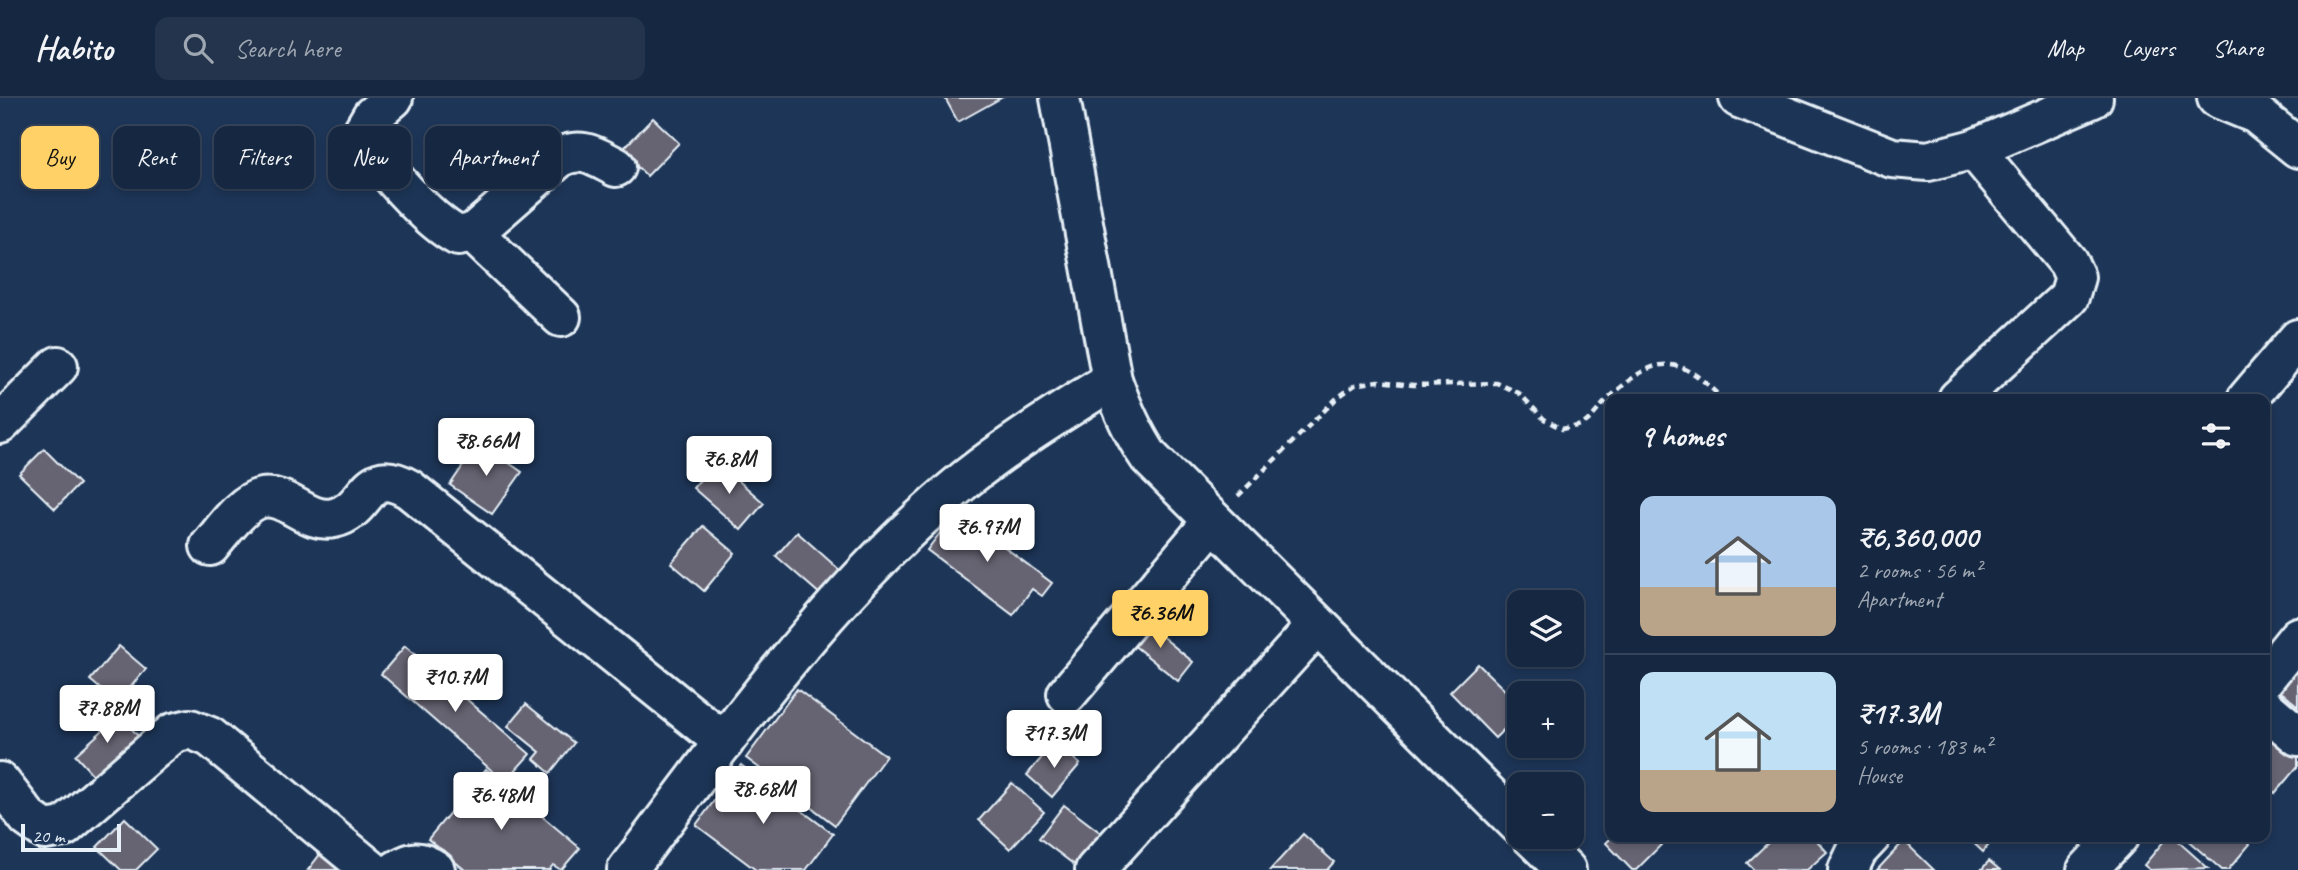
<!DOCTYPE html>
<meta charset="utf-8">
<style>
body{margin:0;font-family:Caveat,sans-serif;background:#23344c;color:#f1f3f6;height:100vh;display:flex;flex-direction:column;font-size:26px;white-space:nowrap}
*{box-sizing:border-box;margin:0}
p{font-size:23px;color:#9ea6b1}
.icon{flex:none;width:38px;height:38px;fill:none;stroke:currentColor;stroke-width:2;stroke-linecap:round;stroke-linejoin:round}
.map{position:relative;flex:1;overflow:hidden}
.panel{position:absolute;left:1605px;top:296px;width:665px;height:448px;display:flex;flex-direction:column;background:#162841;border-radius:14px;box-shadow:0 4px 10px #0003,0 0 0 2px #35445a}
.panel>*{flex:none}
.guide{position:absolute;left:21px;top:28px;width:665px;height:63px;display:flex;gap:14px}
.tools{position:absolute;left:1507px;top:492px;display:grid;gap:14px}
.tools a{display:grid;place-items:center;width:77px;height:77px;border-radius:14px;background:#162841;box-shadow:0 4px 10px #0003,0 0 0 2px #35445a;font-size:35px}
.scale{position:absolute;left:21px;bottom:18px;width:100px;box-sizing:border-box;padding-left:7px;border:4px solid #e8f1f8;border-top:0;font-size:19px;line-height:24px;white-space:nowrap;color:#e8f1f8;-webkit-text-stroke:5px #1d3557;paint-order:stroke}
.price{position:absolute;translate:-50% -60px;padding:0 16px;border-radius:7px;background:#fff;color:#222;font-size:23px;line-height:46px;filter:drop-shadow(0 2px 4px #0008)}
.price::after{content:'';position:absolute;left:50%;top:42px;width:21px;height:16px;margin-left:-10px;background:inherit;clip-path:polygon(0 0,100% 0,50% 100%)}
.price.on{background:#ffd166;color:#111}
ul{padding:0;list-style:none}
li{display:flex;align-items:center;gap:21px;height:175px;padding:0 35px}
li+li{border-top:2px solid #35445a}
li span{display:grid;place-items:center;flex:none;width:196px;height:140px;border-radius:14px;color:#555}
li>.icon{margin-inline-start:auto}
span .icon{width:84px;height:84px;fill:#fffc;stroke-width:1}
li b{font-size:30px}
h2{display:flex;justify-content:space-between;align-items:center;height:84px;padding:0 35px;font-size:30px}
.pill{padding:0 24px;border-radius:14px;background:#162841;box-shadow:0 4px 10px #0003,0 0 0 2px #35445a;font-size:24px;line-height:63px}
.pill.on{background:#ffd166;color:#111}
header{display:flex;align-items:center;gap:42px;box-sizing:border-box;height:98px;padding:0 35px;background:#162841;border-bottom:2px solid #35445a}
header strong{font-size:33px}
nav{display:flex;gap:38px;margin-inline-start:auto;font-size:24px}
.search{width:490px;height:63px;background:#23344c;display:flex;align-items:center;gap:18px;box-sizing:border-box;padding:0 24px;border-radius:14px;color:#9ea6b1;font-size:26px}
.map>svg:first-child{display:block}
</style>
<header>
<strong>Habito</strong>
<div class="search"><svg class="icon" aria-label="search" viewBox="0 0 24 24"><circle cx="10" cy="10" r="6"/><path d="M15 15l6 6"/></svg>Search here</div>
<nav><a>Map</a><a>Layers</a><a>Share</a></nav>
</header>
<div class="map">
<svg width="2298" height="772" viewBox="0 0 2298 772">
<rect width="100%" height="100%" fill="#1d3557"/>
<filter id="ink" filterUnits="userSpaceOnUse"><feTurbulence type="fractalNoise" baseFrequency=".0143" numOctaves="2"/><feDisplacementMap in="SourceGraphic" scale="14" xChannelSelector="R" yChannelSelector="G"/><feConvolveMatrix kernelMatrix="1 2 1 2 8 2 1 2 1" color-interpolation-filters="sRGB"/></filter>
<g filter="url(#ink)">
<g fill="#666372" stroke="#e8f1f8" stroke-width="2">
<path d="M945,0H1001L958,24Z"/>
<path d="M653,20L679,45L647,78L621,53Z"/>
<path d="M479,344L522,374L492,416L450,387Z"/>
<path d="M44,351L79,386L55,411L19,376Z"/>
<path d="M716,363L764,405L741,432L693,390Z"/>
<path d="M957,413L1052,485L1042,498L1032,491L1013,517L927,452Z"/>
<path d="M703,428L735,455L704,493L671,465Z"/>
<path d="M797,434L842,474L821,497L776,458Z"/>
<path d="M1142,522L1193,564L1178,583L1126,541Z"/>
<path d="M119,548L146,571L117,605L90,582Z"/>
<path d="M405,548L530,656L505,684L381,576Z"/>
<path d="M1478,566L1519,606V617L1495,640L1450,594Z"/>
<path d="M2298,572V608L2280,593Z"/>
<path d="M797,591L886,658L835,727L746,660Z"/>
<path d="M526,606L574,645L550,675L534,661L540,654L508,628Z"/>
<path d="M120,617L138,638L93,677L75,657Z"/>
<path d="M2264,622L2298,651V668L2275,695L2264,686Z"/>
<path d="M1055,644L1080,666L1052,699L1027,677Z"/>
<path d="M741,667L833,736L806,772H756L696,727Z"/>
<path d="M486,671L580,750L561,772L553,767L549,772H465L428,741Z"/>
<path d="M1012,685L1044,714L1010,751L979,722Z"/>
<path d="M1064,707L1105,738L1080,771L1039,740Z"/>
<path d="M125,720L157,751L136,772H121L97,749Z"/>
<path d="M1303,736L1334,764L1327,772H1270Z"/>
<path d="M1613,738H1670L1636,772H1632L1606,745Z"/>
<path d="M1775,738H1813L1827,754L1807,772H1754L1747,765Z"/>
<path d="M1966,738H1996L1983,754Z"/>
<path d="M2168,738H2172L2208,770L2150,772L2144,767Z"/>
<path d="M2242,738L2250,746L2228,772H2222L2184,739Z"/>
<path d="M331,742L352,772H308Z"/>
<path d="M1904,743L1934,772H1877Z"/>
<path d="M1989,763L2000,772H1981Z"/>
</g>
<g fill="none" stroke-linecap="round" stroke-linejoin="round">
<defs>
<g id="minor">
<path d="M393,0L372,18L362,35C376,65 429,123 458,138L473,135L560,59C582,48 596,59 616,69"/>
<path d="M473,135L561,219"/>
<path d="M1958,301L2069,199L2075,179L2068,164L1974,51"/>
<path d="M2247,301L2298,241"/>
<path d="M0,326L58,268"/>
<path d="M210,448C223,433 242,404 262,400C288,395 306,426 334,420C370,412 364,365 409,391L724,644"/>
<path d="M2264,581L2298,539"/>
<path d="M1067,596L1213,423"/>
<path d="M2264,609L2298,638"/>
<path d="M0,684L28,720L45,732L64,729L173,635L190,631L210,639L371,772"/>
<path d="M397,772C413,763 419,761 435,772"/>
<path d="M1095,772L1316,528"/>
<path d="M1848,772L1857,753L1871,738"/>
<path d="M2087,772L2119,738"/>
</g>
<g id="tertiary">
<path d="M1060,0L1112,282C1122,310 1132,334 1149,359L1519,727"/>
<path d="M1739,0L1892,60L1928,63L1974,51L2093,0"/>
<path d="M2217,0L2256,16L2298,50"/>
<path d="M1531,738L1566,772"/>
<path d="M627,772C731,635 832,490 967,380C1012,344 1063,313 1112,282"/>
</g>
</defs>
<use href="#minor" stroke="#e8f1f8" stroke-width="44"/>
<use href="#tertiary" stroke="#e8f1f8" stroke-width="44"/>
<path stroke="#e8f1f8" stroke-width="4.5" stroke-dasharray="7 5" stroke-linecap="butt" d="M1238,398L1337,300L1355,287L1378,283L1413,287L1497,285L1519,295L1544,321L1562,331C1568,329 1578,329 1583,326C1592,321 1599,310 1606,303C1651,259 1676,251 1722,301"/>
<use href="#minor" stroke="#1d3557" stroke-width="38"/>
<use href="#tertiary" stroke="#1d3557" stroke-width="38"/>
</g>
</g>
</svg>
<div class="tools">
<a><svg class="icon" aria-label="layers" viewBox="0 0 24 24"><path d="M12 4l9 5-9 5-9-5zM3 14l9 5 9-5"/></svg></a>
<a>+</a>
<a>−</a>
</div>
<div class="scale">20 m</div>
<b class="price" style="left:486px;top:380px">₹8.66M</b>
<b class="price" style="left:729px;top:398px">₹6.8M</b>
<b class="price" style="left:987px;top:466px">₹6.97M</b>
<b class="price on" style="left:1160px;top:552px">₹6.36M</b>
<b class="price" style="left:455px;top:616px">₹10.7M</b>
<b class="price" style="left:107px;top:647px">₹7.88M</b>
<b class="price" style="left:1054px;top:672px">₹17.3M</b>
<b class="price" style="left:763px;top:728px">₹8.68M</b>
<b class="price" style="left:501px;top:734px">₹6.48M</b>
<div class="guide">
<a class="pill on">Buy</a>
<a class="pill">Rent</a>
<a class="pill">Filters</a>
<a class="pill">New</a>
<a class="pill">Apartment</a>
</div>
<section class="panel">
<h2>9 homes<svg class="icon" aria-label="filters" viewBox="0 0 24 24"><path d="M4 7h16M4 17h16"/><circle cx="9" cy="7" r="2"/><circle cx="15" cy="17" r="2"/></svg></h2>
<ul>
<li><span style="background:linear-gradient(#a9c7e8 65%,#b9a48a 0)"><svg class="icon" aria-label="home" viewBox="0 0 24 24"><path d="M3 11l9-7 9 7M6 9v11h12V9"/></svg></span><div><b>₹6,360,000</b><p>2 rooms · 56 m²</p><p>Apartment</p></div></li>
<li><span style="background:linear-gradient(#bfe0f5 70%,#b9a48a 0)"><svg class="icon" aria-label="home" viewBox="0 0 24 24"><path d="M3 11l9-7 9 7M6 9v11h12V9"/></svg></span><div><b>₹17.3M</b><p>5 rooms · 183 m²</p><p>House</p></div></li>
</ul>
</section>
</div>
